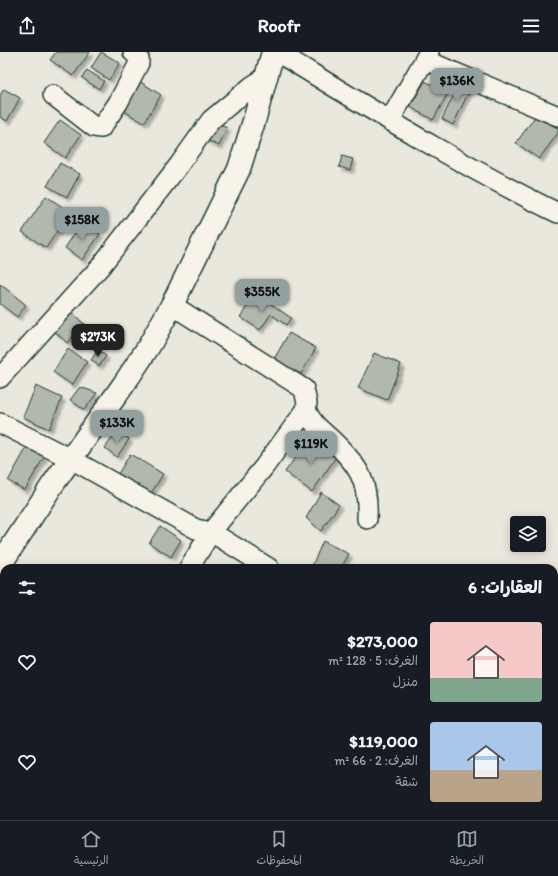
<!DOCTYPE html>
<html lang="ar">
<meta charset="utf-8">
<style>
body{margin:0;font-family:Itim,"Playpen Sans Arabic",sans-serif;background:#20242c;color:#f1f3f6;direction:rtl;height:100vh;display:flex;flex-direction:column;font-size:15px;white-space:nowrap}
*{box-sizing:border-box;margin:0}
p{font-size:13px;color:#9ea1a6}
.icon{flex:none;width:22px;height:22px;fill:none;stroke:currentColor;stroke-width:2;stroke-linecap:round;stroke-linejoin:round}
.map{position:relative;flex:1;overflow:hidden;direction:ltr}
.sheet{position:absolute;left:0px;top:512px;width:558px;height:256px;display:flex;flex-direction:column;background:#171b24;border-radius:12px 12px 0 0;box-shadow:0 2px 10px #0003;direction:rtl}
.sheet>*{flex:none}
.buttons{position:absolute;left:510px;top:464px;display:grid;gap:8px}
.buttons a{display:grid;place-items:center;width:36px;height:36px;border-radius:4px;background:#171b24;box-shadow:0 2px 10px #0003;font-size:20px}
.price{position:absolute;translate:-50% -34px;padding:0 9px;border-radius:8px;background:#92a19f;color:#111;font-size:13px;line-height:26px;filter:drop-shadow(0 1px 2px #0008)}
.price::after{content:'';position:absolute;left:50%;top:24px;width:12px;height:9px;margin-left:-6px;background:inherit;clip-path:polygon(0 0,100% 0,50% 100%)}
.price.on{background:#222;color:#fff}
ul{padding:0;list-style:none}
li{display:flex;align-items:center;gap:12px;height:100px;padding:0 16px}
li span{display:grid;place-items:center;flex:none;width:112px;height:80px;border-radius:4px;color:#555}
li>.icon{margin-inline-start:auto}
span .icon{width:48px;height:48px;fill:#fffc;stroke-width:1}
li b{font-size:17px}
h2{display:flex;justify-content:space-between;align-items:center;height:48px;padding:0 16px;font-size:17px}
header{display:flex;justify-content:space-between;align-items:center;height:52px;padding:0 16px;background:#171b24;font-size:18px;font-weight:700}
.menu{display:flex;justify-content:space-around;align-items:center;height:56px;border-top:1px solid #363941;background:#171b24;font-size:11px;color:#9ea1a6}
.menu a{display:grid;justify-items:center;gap:2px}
.menu .on{color:#92a19f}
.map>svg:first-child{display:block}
</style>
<header><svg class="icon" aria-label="menu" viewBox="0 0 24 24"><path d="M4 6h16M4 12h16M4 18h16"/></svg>Roofr<svg class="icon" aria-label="share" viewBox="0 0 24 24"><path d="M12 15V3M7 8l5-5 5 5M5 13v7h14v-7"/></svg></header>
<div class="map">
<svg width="558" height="768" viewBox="0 0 558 768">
<defs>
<filter id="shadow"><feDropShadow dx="3.5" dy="3.5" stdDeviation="1" flood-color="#0004"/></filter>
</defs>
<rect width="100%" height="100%" fill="#eae8dd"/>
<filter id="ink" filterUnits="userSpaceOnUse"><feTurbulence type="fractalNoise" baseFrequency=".025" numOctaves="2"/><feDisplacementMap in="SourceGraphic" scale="8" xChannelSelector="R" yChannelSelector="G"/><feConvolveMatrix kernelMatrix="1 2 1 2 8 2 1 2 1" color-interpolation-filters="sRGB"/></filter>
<g filter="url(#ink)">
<g fill="#b2b8ae" stroke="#1f3d34" filter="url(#shadow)">
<path d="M56,0H90L73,24L50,8Z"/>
<path d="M101,0L120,11L109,28L91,16Z"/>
<path d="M87,18L104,29L99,37L82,26Z"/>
<path d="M136,27L161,43L144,71L119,56Z"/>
<path d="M461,28L472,33L453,73L442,67Z"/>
<path d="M425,29L448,41L433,68L410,55Z"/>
<path d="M4,37L20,46L7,69L0,65V43Z"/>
<path d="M537,62L558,77V81L539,107L516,91Z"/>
<path d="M60,68L81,83L65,106L44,91Z"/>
<path d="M212,69L227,76L219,94L204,87Z"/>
<path d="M342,104L353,107L350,118L339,115Z"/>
<path d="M60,111L80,122L67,145L47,134Z"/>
<path d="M46,144L70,160L46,196L22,180Z"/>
<path d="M82,170L100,182L82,208L65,196Z"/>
<path d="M0,232L26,253L17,265L0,252Z"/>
<path d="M256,241L291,266L286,273L271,262L260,278L240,265Z"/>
<path d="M67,256L84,272L67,291L50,275Z"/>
<path d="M289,281L316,296L301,322L274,307Z"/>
<path d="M68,297L87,310L72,333L53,320Z"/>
<path d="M98,298L106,304L99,314L91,308Z"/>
<path d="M374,301L401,312L387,348L358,336Z"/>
<path d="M36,334L62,346L49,377L23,365Z"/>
<path d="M80,335L97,341L84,358L70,348Z"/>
<path d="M118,378L129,387L117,405L105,396Z"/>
<path d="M309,386L336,405L312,440L285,420Z"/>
<path d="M27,395L44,405L25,438L8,429Z"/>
<path d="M130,402L163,422L150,443L118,422Z"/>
<path d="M321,440L339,453L321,479L306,466Z"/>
<path d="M160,474L181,488L171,505L149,491Z"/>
<path d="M323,489L349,502L341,516H311Z"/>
<path d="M0,623L4,626V672L0,669Z"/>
</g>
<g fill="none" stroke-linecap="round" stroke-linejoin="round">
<defs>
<g id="minor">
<path d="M277,0C369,56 461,114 558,161"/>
<path d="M425,8L558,64"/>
<path d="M53,43L94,75L101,76L118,51L139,11V6L133,0"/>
<path d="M390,68L429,0"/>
<path d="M172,253L304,337L307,351L306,358L264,415L211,480L189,516"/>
<path d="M0,326L100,215L179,113L211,68L252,34L266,25"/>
<path d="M306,358C313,373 320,377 332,388C359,414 369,429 367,467"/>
<path d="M0,371L71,407L196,477L211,480L269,516"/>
<path d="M554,675L558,670"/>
<path d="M488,764L489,768"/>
</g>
<path id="major" d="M0,513L53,432L124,332L149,294L172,253L239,117L254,69L273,0"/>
</defs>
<use href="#minor" stroke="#1f3d34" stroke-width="22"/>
<use href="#major" stroke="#1f3d34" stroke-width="25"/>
<use href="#minor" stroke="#f7f3e8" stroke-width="19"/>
<use href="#major" stroke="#f7f3e8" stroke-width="22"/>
</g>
</g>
</svg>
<div class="buttons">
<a><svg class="icon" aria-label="layers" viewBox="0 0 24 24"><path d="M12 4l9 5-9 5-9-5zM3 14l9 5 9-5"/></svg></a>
</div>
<b class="price" style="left:457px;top:50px">$136K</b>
<b class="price" style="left:82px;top:189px">$158K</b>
<b class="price" style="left:262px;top:261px">$355K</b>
<b class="price on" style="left:98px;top:306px">$273K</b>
<b class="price" style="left:117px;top:392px">$133K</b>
<b class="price" style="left:311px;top:413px">$119K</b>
<section class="sheet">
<h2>العقارات: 6<svg class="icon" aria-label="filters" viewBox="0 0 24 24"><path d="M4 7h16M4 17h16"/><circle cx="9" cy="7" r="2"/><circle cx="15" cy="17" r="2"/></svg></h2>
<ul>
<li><span style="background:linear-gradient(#f6c9c9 70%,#7fa58c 0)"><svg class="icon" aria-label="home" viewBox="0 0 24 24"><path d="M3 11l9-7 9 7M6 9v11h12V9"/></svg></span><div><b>$273,000</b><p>الغرف: 5 · 128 m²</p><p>منزل</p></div><svg class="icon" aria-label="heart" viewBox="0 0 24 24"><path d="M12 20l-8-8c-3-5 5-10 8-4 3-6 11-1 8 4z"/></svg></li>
<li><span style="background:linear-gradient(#a9c7e8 60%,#b9a48a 0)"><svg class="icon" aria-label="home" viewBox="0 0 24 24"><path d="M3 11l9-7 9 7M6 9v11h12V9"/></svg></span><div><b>$119,000</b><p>الغرف: 2 · 66 m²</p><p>شقة</p></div><svg class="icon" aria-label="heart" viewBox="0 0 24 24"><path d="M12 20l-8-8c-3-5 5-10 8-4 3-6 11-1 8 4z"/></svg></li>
</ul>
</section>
</div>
<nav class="menu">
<a class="on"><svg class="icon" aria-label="map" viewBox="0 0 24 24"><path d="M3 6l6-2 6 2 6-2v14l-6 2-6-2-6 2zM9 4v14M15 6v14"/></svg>الخريطة</a>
<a><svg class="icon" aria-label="saved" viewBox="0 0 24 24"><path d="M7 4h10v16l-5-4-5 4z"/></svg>المحفوظات</a>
<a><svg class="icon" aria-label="home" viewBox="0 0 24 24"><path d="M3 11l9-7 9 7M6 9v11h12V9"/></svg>الرئيسية</a>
</nav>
